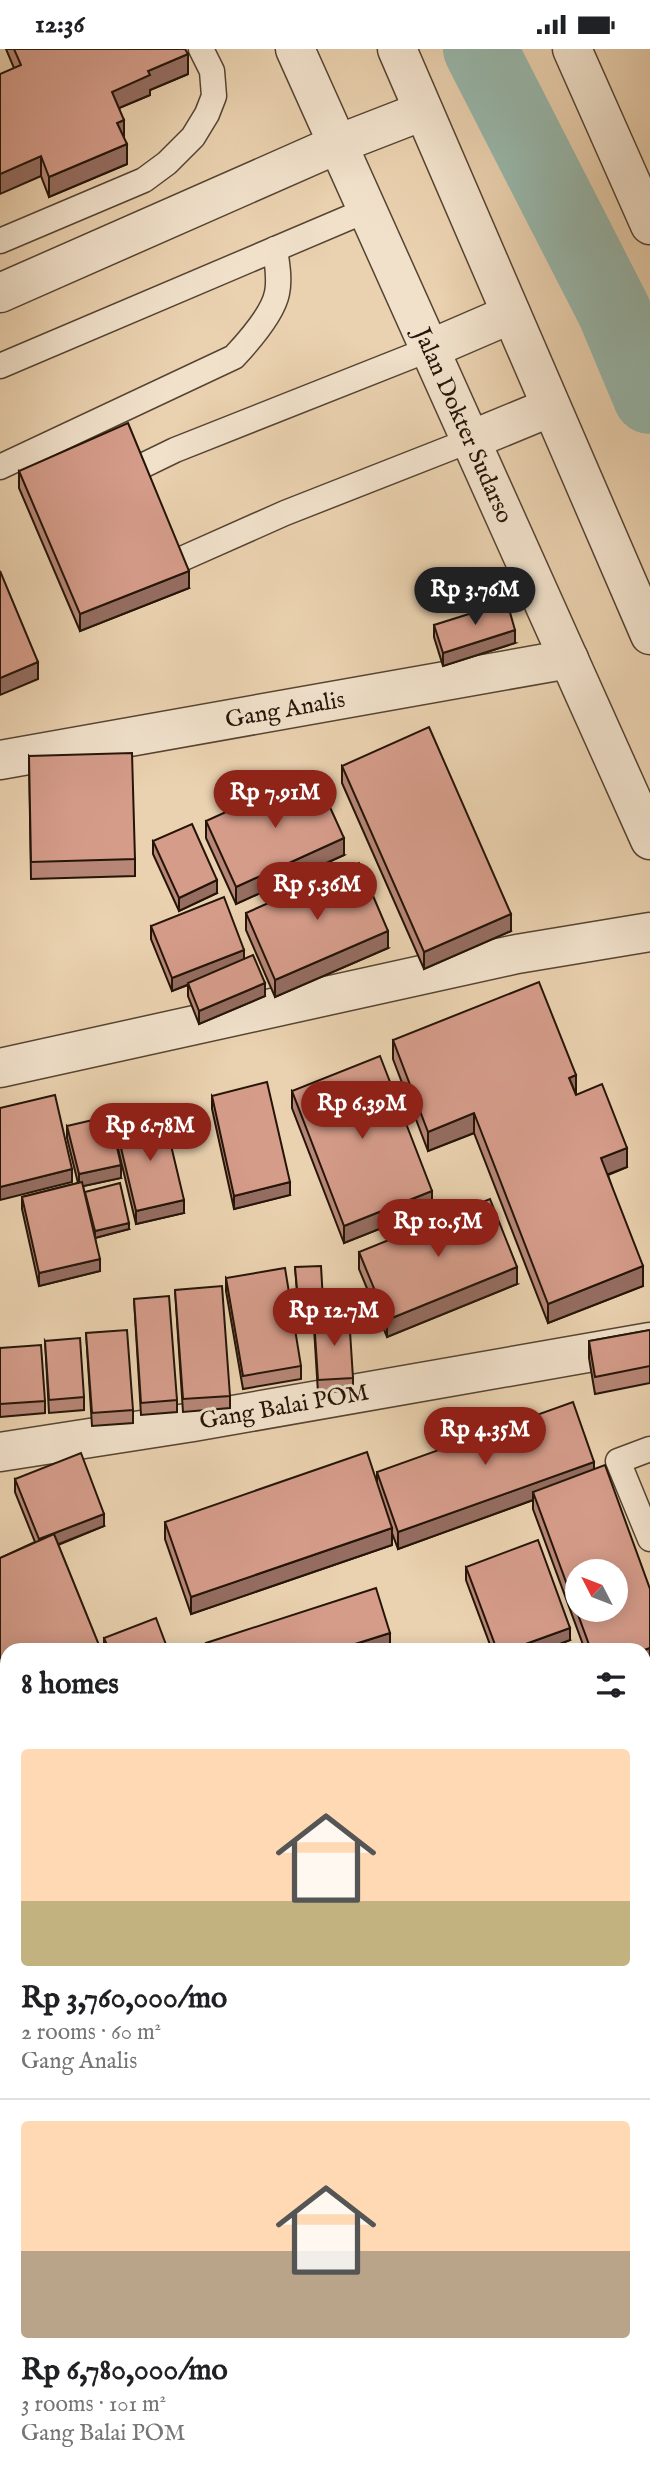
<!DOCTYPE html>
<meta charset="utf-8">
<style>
body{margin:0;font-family:"IM FELL English",serif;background:#f2f2f2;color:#202124;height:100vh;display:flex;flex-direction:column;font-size:26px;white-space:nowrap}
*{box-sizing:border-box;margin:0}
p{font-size:23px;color:#757577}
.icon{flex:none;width:38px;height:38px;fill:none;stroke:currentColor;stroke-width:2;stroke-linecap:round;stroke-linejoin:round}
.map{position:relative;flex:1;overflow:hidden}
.panel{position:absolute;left:0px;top:1594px;width:651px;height:842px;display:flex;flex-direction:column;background:#fff;border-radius:21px 21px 0 0;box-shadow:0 4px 18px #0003}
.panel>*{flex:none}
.needle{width:46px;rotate:312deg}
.controls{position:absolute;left:565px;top:1510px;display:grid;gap:14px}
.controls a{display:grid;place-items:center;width:63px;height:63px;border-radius:50%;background:#fff;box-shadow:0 4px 18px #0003;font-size:35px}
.price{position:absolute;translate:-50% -60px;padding:0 16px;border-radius:24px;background:#8f2418;color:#fff;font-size:23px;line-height:46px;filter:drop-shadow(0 2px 4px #0008)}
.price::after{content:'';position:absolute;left:50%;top:42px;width:21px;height:16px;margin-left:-10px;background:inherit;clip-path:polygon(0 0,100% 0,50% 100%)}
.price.active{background:#222;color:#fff}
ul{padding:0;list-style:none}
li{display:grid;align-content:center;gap:14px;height:371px;padding:0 21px}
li+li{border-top:2px solid #e0e0e0}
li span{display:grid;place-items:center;height:217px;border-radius:7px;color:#555}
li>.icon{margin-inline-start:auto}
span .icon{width:126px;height:126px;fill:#fffc;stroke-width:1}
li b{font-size:30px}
h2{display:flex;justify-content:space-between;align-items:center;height:84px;padding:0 21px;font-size:30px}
.status{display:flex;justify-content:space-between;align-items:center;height:49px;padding:0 35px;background:#fff;direction:ltr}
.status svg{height:19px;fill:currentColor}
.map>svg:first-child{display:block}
</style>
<div class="status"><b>12:36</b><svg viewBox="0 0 49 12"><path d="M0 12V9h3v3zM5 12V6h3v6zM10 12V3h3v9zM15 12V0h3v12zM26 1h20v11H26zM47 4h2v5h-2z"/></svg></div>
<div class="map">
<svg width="650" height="2435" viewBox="0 0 650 2435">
<rect width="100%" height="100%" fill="#ead1af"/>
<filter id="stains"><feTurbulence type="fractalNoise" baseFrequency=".00286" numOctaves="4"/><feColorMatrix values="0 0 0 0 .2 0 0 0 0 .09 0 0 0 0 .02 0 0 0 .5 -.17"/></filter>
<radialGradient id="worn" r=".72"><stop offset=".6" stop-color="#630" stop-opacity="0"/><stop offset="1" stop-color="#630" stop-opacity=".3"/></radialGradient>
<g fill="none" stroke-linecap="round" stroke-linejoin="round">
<path stroke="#98b7ab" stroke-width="74" d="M480,0L614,262L650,348"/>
<defs>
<g id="service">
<path d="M0,192L144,131L167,114L193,88L207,65L214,47L212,22L201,0"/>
<path d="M0,317L367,161"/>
<path d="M0,418L234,308C248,293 273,265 277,244C280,230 277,214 275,200"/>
<path d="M138,419L175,401L430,300"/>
<path d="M177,512L285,464L471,391"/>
<path d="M650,1400L618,1412L650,1490"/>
</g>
<g id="minor">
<path d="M295,0L650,791"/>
<path d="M397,0L650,586"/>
<path d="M0,244L338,95L423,62"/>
<path d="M430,300L511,265"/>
<path d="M471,391L551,358"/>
<path d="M0,711L569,610"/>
<path d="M0,1019L517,905L650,883"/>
<path d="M0,1403L193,1373L650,1293"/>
</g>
<path id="tertiary" d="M572,0L650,176"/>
</defs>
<use href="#service" stroke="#564432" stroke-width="27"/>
<use href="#minor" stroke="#564432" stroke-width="41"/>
<use href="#tertiary" stroke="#564432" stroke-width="41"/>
<use href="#service" stroke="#f1e1cb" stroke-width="24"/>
<use href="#minor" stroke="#f1e1cb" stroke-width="38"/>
<use href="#tertiary" stroke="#f1e1cb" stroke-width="38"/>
</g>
<g fill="#b78677" stroke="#251508" stroke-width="2">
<path d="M6,0H185L188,25L150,41V46L119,59L124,90L127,115L49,148L41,127L14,19Z"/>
<path d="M19,422L189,539L80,582L19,439Z"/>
<path d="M434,576L515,594L443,617L434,588Z"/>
<path d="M29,707L135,810V827L31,830Z"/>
<path d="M342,717L511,882L424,920L342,734Z"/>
<path d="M206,772L344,806L236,855L206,789Z"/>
<path d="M153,792L217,844L179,862L153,805Z"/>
<path d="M246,864L388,899L275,948L246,881Z"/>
<path d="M151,877L244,910L265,947L199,975L188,947V936L172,942L151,890Z"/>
<path d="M393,991L576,1026V1046L627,1118L608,1126L643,1237L548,1274L474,1084L428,1102L393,1010Z"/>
<path d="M292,1042L432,1159L344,1194L292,1059Z"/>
<path d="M212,1047L290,1146L234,1160L212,1060Z"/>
<path d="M67,1077L121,1129L83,1137L85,1146L129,1180L95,1189L100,1222L39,1237L22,1160V1148L78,1134L67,1089Z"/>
<path d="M116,1078L184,1164L136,1175L116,1091Z"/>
<path d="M359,1203L517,1235L387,1288L359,1220Z"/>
<path d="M295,1218L324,1269L353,1329V1341L318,1344L314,1279L300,1280Z"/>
<path d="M226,1229L301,1317V1330L243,1340L226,1242Z"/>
<path d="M175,1241L230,1347V1359L183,1363Z"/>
<path d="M134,1250L177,1351V1363L141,1366Z"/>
<path d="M650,1281V1334L595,1345L589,1309V1292Z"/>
<path d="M86,1284L133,1361V1374L92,1377Z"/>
<path d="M45,1292L84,1348V1361L49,1364Z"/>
<path d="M0,1299L45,1352V1364L0,1368Z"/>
<path d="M594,1421L644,1601H585L533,1460V1451L398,1500L392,1484V1496L191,1565L165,1490V1473L377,1433V1423Z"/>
<path d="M15,1430L104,1477L58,1496L7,1601V1765L0,1748V1509L35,1493L15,1443Z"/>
<path d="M466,1518L570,1591L544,1601H492L466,1531Z"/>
<path d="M104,1589L168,1601H104Z"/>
</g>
<g fill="#956d61" stroke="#251508" stroke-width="2">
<path d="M188,5V25L150,41V46L112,62V43L148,22Z"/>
<path d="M124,71V91L117,74Z"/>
<path d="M127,95V115L49,148V128Z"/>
<path d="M41,107V127L0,145V125Z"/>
<path d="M189,522V539L80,582V565Z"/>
<path d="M515,581V594L443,617V604Z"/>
<path d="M38,613V630L0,646V629Z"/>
<path d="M344,789V806L236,855V838Z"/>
<path d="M217,831V844L179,862V849Z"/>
<path d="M511,865V882L424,920V903Z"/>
<path d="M388,882V899L275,948V931Z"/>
<path d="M244,901V913L172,942V929Z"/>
<path d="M265,934V947L199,975V962Z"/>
<path d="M576,1026V1046L569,1029Z"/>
<path d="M474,1064V1084L428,1102V1083Z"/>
<path d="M627,1099V1118L601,1128V1109Z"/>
<path d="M121,1116V1129L79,1138V1125Z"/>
<path d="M72,1120V1133L0,1151V1138Z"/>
<path d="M290,1133V1146L234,1160V1147Z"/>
<path d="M432,1142V1159L344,1194V1177Z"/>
<path d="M184,1151V1164L136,1175V1162Z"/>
<path d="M129,1174V1180L95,1189V1182Z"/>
<path d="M100,1210V1222L39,1237V1224Z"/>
<path d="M643,1217V1237L548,1274V1255Z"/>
<path d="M517,1218V1235L387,1288V1271Z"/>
<path d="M594,1413V1430L533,1443V1451L398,1500V1483Z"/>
<path d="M104,1465V1477L39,1503V1490Z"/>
<path d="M392,1479V1496L191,1565V1548Z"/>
<path d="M570,1579V1591L544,1601H509Z"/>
<path d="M390,1584V1601H336Z"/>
<path d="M650,1599V1616L644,1618V1601Z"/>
<path d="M650,1728V1741L644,1743V1731Z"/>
<path d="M5,1811V1828L0,1830V1813Z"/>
</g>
<g fill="#d59c8a" stroke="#251508" stroke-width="2" fill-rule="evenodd">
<path d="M14,0H185L188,5L148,22L150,26L112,43L124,71L117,74L127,95L49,128L41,107L0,125V25L21,16Z"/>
<path d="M128,374L189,522L80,565L19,422Z"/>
<path d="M0,522L38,613L0,629Z"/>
<path d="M507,553L515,581L443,604L434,576Z"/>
<path d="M429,678L511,865L424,903L342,717Z"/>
<path d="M132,704L135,810L31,813L29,707Z"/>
<path d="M314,723L344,789L236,838L206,772Z"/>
<path d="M192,775L217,831L179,849L153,792Z"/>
<path d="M359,814L388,882L275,931L246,864Z"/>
<path d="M224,848L244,901L172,929L151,877Z"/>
<path d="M253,906L265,934L199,962L188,934Z"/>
<path d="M539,933L576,1026L569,1029L576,1046L602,1035L627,1099L601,1109L643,1217L548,1255L474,1064L428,1083L393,991Z"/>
<path d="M380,1007L432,1142L344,1177L292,1042Z"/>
<path d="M267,1033L290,1133L234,1147L212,1047Z"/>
<path d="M55,1046L72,1120L0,1138V1059Z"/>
<path d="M110,1067L121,1116L79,1125L67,1077Z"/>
<path d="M164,1067L184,1151L136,1162L116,1078Z"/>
<path d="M82,1133L100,1210L39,1224L22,1148Z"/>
<path d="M120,1134L129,1174L95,1182L85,1143Z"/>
<path d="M490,1150L517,1218L387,1271L359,1203Z"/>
<path d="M321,1217L324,1269L314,1270V1272L300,1273L295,1218Z"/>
<path d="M285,1219L301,1317L243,1327L226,1229Z"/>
<path d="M222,1237L230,1347L183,1350L175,1241Z"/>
<path d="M169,1247L177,1351L141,1354L134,1250Z"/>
<path d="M349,1267L353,1329L318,1331L314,1270Z"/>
<path d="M127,1281L133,1361L92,1364L86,1284Z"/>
<path d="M650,1281V1317L595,1328L589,1292Z"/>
<path d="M80,1289L84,1348L49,1351L45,1292Z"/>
<path d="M41,1296L45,1352L0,1355V1299Z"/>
<path d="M573,1353L594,1413L398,1483L377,1423Z"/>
<path d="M367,1403L392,1479L191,1548L165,1473Z"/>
<path d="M81,1404L104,1465L39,1490L15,1430Z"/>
<path d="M605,1416L650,1540V1599L644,1601H591L533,1443ZM578,1522H616V1561H578Z"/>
<path d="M54,1485L101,1601H7V1746L0,1728V1509Z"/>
<path d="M538,1491L570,1579L509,1601H497L466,1518Z"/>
<path d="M376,1539L390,1584L336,1601H208L206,1594Z"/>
<path d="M156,1569L168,1601H109L104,1589Z"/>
<path d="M650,1656V1728L644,1731V1658Z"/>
<path d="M0,1799L5,1811L0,1813Z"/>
</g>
<g text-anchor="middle" stroke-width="6" stroke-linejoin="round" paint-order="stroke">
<g font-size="24" fill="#251508" stroke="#f1e1cb">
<text transform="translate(464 376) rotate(66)" y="8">Jalan Dokter Sudarso</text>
<text transform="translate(285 660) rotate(-10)" y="8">Gang Analis</text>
<text transform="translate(284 1357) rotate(-10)" y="8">Gang Balai POM</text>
</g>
</g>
<rect width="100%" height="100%" filter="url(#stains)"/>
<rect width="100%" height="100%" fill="url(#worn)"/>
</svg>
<div class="controls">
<a><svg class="needle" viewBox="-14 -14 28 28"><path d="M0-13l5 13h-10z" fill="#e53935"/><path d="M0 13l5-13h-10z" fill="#757577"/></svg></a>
</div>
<b class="price active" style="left:475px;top:578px">Rp 3.76M</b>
<b class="price" style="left:275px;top:781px">Rp 7.91M</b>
<b class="price" style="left:317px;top:873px">Rp 5.36M</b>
<b class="price" style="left:362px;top:1092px">Rp 6.39M</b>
<b class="price" style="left:150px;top:1114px">Rp 6.78M</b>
<b class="price" style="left:438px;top:1210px">Rp 10.5M</b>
<b class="price" style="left:334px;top:1299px">Rp 12.7M</b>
<b class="price" style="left:485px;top:1418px">Rp 4.35M</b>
<section class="panel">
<h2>8 homes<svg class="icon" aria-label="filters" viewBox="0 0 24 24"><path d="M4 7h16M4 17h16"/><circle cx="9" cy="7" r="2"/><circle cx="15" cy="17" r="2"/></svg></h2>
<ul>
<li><span style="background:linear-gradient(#ffd9b3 70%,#c2b280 0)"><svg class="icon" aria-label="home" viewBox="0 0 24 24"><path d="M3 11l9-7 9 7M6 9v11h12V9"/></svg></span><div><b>Rp 3,760,000/mo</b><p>2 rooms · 60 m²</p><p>Gang Analis</p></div></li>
<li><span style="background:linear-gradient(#ffd9b3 60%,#b9a48a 0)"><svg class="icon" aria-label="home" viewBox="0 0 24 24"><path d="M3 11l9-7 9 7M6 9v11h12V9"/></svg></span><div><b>Rp 6,780,000/mo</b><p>3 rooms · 101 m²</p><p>Gang Balai POM</p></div></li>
</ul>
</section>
</div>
